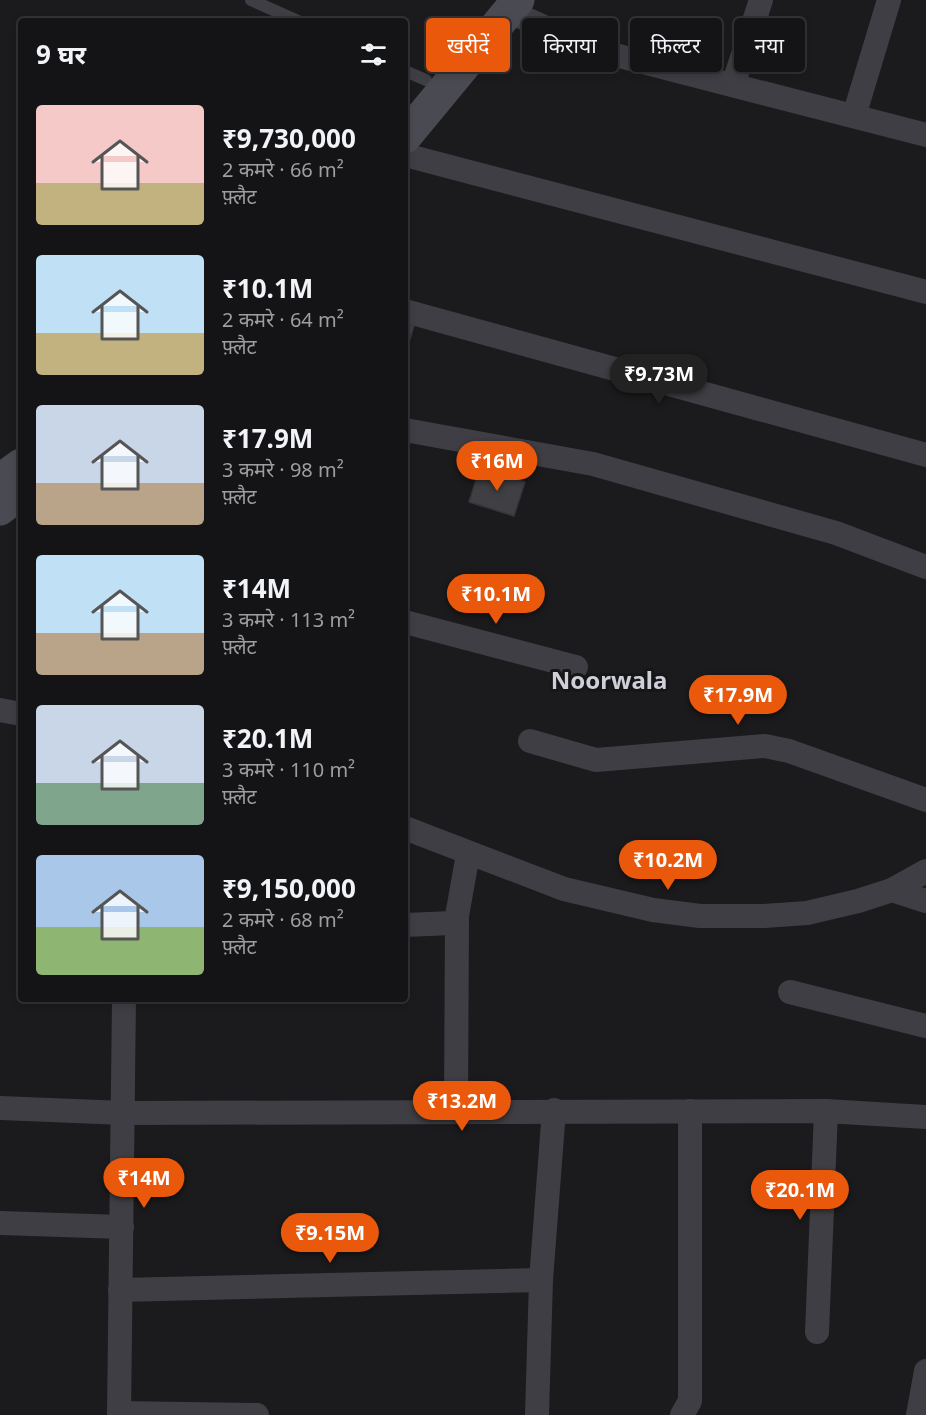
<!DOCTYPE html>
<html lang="hi">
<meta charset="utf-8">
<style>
body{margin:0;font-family:"Noto Sans","Noto Sans Devanagari",sans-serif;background:#1d1d1f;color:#f1f3f6;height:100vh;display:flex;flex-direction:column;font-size:22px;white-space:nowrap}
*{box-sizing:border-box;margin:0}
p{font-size:20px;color:#9d9ea1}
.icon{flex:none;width:33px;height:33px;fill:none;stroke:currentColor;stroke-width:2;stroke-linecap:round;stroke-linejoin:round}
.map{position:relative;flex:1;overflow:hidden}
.details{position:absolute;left:18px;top:18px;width:390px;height:984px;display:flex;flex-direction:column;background:#141416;border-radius:6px;box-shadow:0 3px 9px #0003,0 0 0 2px #333335}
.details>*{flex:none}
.hud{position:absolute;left:426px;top:18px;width:410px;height:54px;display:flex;gap:12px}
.price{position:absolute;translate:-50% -51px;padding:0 14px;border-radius:21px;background:#ea580c;color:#fff;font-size:20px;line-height:39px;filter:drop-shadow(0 2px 3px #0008)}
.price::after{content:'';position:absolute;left:50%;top:36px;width:18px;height:14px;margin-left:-9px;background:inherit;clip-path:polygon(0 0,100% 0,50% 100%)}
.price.active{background:#222;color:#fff}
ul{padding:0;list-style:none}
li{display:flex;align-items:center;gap:18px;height:150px;padding:0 18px}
li span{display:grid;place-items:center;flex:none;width:168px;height:120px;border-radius:6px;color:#555}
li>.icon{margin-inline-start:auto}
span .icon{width:72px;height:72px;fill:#fffc;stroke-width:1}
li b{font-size:26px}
h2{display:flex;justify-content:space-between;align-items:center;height:72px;padding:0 18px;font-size:26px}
.tag{padding:0 21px;border-radius:6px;background:#141416;box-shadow:0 3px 9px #0003,0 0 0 2px #333335;font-size:21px;line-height:54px}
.tag.active{background:#ea580c;color:#fff}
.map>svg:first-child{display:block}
</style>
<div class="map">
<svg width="926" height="1415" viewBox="0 0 926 1415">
<rect width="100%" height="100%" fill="#1b1b1d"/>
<g fill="#404044" stroke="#363539" stroke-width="1.5">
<path d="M405,323L414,326L405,355Z"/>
<path d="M480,467L525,482L514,516L469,502Z"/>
</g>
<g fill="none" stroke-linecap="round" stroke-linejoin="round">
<g stroke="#3e3e44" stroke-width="12">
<path d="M251,0L298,21"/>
<path d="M405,71L426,80"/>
</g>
<g stroke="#3e3e44" stroke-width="24">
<path d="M508,11L596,50L926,135"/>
<path d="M733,85L761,0"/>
<path d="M854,116L889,0"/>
<path d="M405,155L926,292"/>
<path d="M405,311L926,455"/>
<path d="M405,430L593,464L836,533L926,567"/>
<path d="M405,622L576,667"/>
<path d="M0,710L21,714"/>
<path d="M530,741L596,760L765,746L789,751L926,800"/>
<path d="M405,828L564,889L653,910L700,916H764L807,913L858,901L892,890L926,901"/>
<path d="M892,890L926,871"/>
<path d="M405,925L452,923L457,916L468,854"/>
<path d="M790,992L926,1026"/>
<path d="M0,1108L124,1113L826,1111L926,1117"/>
<path d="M456,1111L457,916"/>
<path d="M0,1223L122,1227"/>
<path d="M120,1290L541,1280"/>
<path d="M817,1332L826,1111"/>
<path d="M119,1413L257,1415"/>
<path d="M119,1415L124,999"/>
<path d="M537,1415L541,1280L554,1110"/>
<path d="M682,1415L690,1401V1111"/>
<path d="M918,1415L926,1371"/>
</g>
<g stroke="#4a4a52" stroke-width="33">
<path d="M405,137L518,0"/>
<path d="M0,480L21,465"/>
<path d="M0,509L21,493"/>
</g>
</g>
<g text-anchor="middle" stroke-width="6" stroke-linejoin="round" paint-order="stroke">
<g font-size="24" font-weight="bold" fill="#cecfd8" stroke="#161618">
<text x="609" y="689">Noorwala</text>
</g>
</g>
</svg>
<b class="price active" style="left:659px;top:405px">₹9.73M</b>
<b class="price" style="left:497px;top:492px">₹16M</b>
<b class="price" style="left:496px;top:625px">₹10.1M</b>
<b class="price" style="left:738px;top:726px">₹17.9M</b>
<b class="price" style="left:668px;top:891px">₹10.2M</b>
<b class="price" style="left:462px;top:1132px">₹13.2M</b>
<b class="price" style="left:144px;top:1209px">₹14M</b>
<b class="price" style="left:800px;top:1221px">₹20.1M</b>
<b class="price" style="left:330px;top:1264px">₹9.15M</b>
<div class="hud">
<a class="tag active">खरीदें</a>
<a class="tag">किराया</a>
<a class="tag">फ़िल्टर</a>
<a class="tag">नया</a>
</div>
<section class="details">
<h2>9 घर<svg class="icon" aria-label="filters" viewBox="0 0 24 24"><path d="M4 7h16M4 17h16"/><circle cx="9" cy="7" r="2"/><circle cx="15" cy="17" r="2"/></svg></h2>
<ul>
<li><span style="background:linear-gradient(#f6c9c9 65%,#c2b280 0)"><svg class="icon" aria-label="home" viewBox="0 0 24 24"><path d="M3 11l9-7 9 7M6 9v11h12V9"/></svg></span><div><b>₹9,730,000</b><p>2 कमरे · 66 m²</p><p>फ़्लैट</p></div></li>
<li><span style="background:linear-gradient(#bfe0f5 65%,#c2b280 0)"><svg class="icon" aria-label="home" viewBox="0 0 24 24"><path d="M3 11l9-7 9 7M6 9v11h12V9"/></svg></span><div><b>₹10.1M</b><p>2 कमरे · 64 m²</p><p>फ़्लैट</p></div></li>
<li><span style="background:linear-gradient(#c9d6e8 65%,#b9a48a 0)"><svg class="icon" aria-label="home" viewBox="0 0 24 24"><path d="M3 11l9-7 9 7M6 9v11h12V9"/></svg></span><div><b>₹17.9M</b><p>3 कमरे · 98 m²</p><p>फ़्लैट</p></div></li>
<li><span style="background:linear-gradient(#bfe0f5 65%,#b9a48a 0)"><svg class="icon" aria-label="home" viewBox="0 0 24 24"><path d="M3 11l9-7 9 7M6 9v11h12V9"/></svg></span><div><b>₹14M</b><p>3 कमरे · 113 m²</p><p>फ़्लैट</p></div></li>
<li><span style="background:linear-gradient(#c9d6e8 65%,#7fa58c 0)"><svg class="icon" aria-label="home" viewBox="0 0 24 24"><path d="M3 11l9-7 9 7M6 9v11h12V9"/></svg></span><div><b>₹20.1M</b><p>3 कमरे · 110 m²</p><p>फ़्लैट</p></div></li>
<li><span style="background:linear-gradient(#a9c7e8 60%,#8fb573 0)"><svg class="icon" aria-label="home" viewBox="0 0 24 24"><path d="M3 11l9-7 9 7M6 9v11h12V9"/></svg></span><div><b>₹9,150,000</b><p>2 कमरे · 68 m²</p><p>फ़्लैट</p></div></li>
</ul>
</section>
</div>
